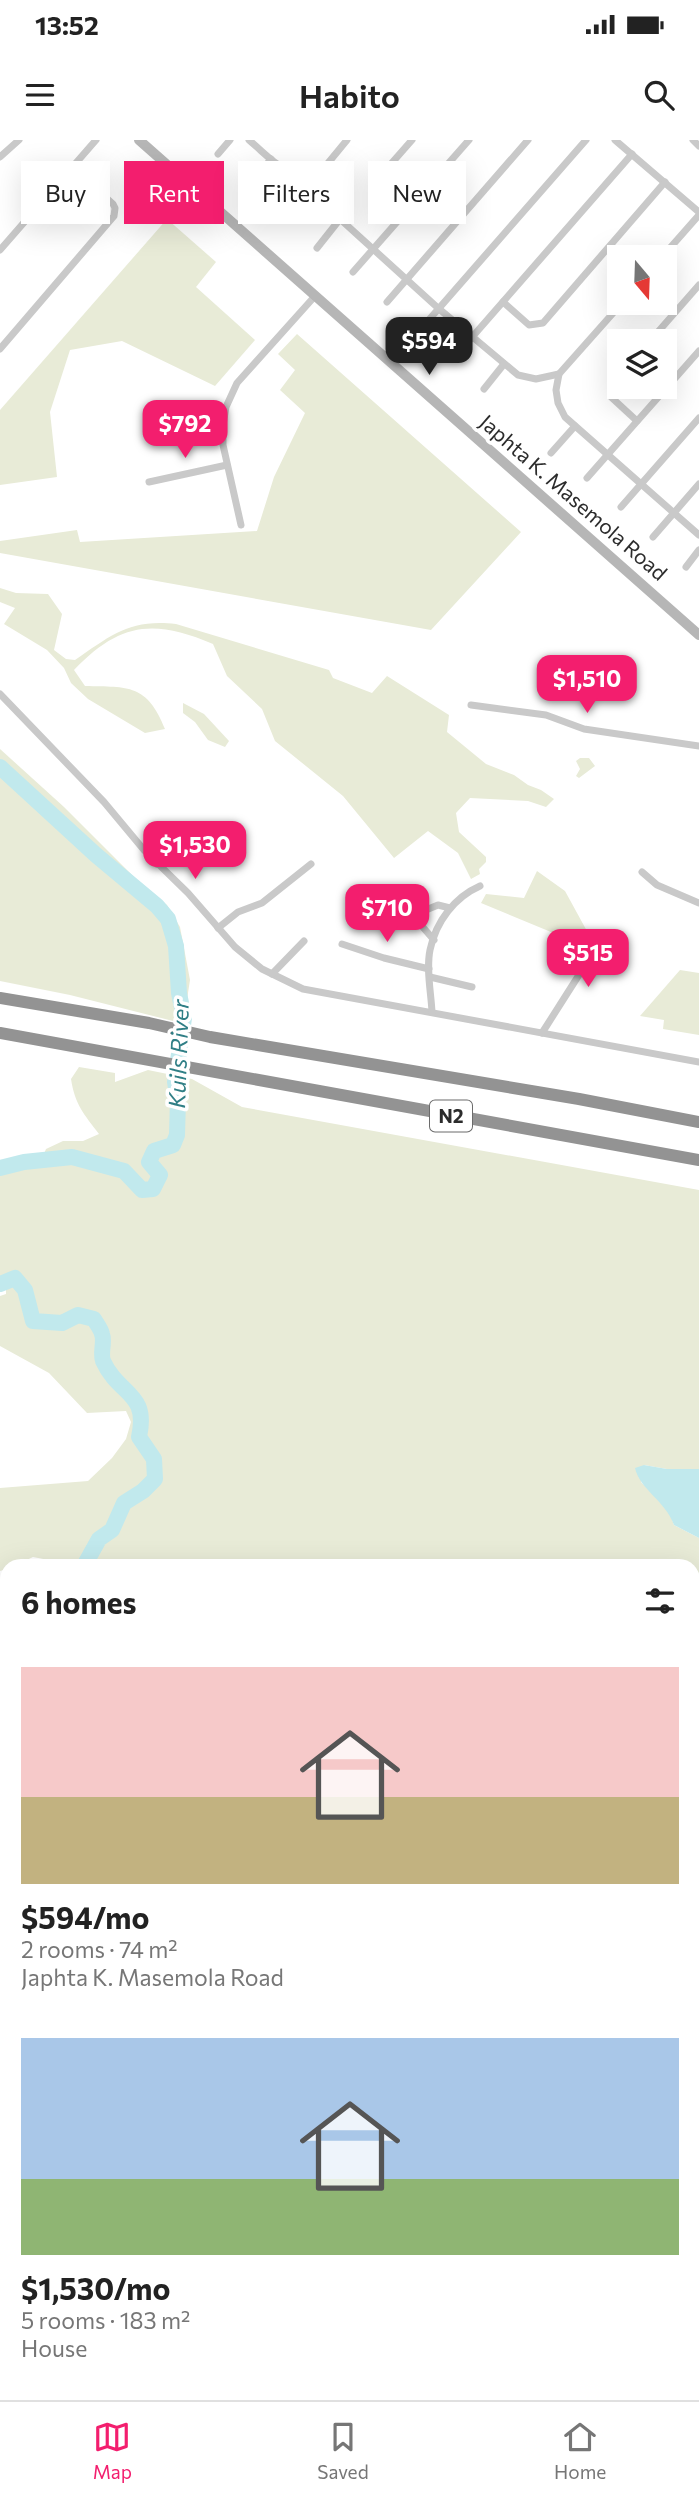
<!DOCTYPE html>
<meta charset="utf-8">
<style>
body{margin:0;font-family:Commissioner,sans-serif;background:#f6f6f6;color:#222;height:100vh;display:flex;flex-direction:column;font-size:26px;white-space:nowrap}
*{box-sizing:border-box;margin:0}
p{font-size:23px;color:#767676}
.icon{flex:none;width:38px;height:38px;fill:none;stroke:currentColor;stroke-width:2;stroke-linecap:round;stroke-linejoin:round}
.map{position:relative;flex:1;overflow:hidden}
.side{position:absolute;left:0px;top:1419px;width:700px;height:842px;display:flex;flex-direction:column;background:#fff;border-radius:21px 21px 0 0;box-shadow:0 7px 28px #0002}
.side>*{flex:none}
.guide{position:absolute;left:21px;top:21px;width:658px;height:63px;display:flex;gap:14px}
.needle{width:46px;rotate:161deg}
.fabs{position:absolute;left:607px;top:105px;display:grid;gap:14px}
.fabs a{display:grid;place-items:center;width:70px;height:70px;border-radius:0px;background:#fff;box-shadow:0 7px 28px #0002;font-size:35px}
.price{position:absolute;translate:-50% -60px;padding:0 16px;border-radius:14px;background:#f31e6e;color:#fff;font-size:23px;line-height:46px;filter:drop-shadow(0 2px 4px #0008)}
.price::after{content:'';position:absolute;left:50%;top:42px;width:21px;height:16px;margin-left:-10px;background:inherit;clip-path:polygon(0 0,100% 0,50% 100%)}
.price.current{background:#222;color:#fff}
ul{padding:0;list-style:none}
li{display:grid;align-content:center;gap:14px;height:371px;padding:0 21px}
li span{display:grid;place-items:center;height:217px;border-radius:0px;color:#555}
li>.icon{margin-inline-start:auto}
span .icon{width:126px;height:126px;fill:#fffc;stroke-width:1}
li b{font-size:30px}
h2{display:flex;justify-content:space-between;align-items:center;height:84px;padding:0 21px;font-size:30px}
.chip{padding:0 24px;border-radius:0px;background:#fff;box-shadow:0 7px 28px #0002;font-size:24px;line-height:63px}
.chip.current{background:#f31e6e;color:#fff}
.status{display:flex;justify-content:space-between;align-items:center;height:49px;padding:0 35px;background:#fff;direction:ltr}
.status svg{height:19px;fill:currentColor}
header{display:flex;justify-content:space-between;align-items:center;height:91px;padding:0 21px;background:#fff;font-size:32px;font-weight:600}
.dock{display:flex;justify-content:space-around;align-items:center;height:98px;border-top:2px solid #e0e0e0;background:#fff;font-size:19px;color:#767676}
.dock a{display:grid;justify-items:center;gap:4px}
.dock .current{color:#f31e6e}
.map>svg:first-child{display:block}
</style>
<div class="status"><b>13:52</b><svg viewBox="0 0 49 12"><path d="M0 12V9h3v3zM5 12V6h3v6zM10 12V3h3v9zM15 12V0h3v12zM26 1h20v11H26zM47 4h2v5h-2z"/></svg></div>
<header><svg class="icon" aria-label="menu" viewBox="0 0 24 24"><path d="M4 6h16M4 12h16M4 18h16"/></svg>Habito<svg class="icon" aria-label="search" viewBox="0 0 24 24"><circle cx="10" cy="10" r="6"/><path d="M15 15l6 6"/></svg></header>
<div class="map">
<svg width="699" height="2260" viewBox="0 0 699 2260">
<rect width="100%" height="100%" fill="#fff"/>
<g fill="#e8ebd7">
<path d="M167,79L216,122L196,147L255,200L215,246L122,201L70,210L50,272L57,337L0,345V270Z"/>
<path d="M297,194L521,392L431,490L0,413V401L77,390L80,402L257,391L274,337L305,273L280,250L295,230L278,214Z"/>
<path d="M0,448L16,453L48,454L62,474L54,510L66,519L75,520C112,495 129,479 176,484L329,530L333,538L372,553L387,536L449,575L447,592L486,624L514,635L528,645L541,650L554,659L546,667L528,661L470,658L456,673L459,692L486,717V722L479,729L480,734L471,739L458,713L428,691L394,718L343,656L275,601L262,569L227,536L213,504C154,479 120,482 74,530L85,546C129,547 147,544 165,589L145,593L88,559L71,543L64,528L47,510L4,484L15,468L0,462Z"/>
<path d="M183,563L204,574L229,601L225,607L208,600L195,582L183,573Z"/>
<path d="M0,609L64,667L145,748L167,765L180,787L190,840L186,866L177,882L70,855L0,841Z"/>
<path d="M580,618H589L595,626L579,638L576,636L580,629L576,621Z"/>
<path d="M537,731L565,751L588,793L580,804L481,763L486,754L524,758Z"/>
<path d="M680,830L699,833V895L663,889L664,880L640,876Z"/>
<path d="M79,927L115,933V942L148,930L192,939L242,967L699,1050V1329H667L644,1325L641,1342L669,1371L674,1385L699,1398V1979L693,1980V1426H65L64,1423L33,1417L14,1426H7V1429L0,1431V1348L88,1341L112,1318L126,1299L131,1282L126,1271L87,1273L49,1233L0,1206V1156L6,1154V1143L0,1144V1028L24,1022L41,1021L46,1009L63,1001H83L99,994C84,974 75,965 71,939Z"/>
</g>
<path fill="#c1e9ed" d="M644,1325L667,1329H699V1398L674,1385C665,1360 640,1350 635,1328Z"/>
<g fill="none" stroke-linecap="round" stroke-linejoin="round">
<g stroke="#c1e9ed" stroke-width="2.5">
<path d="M693,2113H699"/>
<path d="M0,2192H7"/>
<path d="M97,2254L98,2260"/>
</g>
<g stroke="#c1e9ed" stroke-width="16">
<path d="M0,627L96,715L157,766L168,779L176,806L179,853L184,878L175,942L178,960L177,995L173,1005L154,1011L149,1022L160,1035L153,1049L142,1050L124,1031L72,1017L24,1022L0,1028"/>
<path d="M0,1144L15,1138L25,1150L33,1181L62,1183L78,1175L94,1179C96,1183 101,1189 102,1194C105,1202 100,1213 103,1221C119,1256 149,1252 139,1297L154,1319L155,1339L143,1351L124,1363L112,1390L99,1399L84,1426"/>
<path d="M693,1815L699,1814"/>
</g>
<g stroke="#c9c9c9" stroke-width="7">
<path d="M249,0C277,24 280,34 319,34"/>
<path d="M347,0L319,34L324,60L329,69L438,168L518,235L536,239L559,234"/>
<path d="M615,0L699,72"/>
<path d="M693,0L699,6"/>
<path d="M218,14L230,0"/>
<path d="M0,17L19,0"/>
<path d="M251,44L271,19"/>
<path d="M403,75L377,51L376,41L412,0"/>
<path d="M317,108L340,79"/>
<path d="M0,110L96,0"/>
<path d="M662,117L699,75"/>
<path d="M353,132L469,0"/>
<path d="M387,162L528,0"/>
<path d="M503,162L529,185L543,183L665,42"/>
<path d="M622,163L559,234L556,250L558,263L565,277L699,395"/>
<path d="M420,190L586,0"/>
<path d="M650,201L699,145"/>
<path d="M0,209L114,76L115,68L113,64L72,27"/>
<path d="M453,219L632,14"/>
<path d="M620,237L611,247V257L637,281"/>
<path d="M484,249L504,224"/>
<path d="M551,313L575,286"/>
<path d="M587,338L699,211"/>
<path d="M149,342L227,325"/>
<path d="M621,367L699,278"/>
<path d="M241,385L223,305V285L226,267L237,243L315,156"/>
<path d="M653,397L699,344"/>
<path d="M686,427L699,410"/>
<path d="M0,554L104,662L144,710L188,753L235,807L262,829L303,849L699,922"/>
<path d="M471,565L546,575L584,589L699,606"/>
<path d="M157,724L176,709"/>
<path d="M642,732L657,745L699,763"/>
<path d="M218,788L238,772L262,763L311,724"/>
<path d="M434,800L421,785V772L438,765L450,768"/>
<path d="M342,804L384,818L429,829"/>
<path d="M272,834L304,801"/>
<path d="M430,837L472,847"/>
<path d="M432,872C431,852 426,829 430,810C436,781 455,757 480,746"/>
<path d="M542,893L598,805L599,798"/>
<path d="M0,1559L7,1554"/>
<path d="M0,1971L7,1995"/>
<path d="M105,2254L106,2260"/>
<path d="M508,2254L537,2260"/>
</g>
<path stroke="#b6b6b6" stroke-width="10" d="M139,0L699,495"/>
<g stroke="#a4a4a4" stroke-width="10">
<path d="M693,2021L699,2020"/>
<path d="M0,2101L7,2100"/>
</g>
<g stroke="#939393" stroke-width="12">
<path d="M0,858L149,883L210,897L579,959L699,982"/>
<path d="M0,893L699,1020"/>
</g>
</g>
<g text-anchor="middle" stroke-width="7" stroke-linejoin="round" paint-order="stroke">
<rect fill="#fff" stroke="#6b6b6b" stroke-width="2" x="430" y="960.5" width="42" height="31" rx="5"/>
<g font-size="19" font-weight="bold" fill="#2c2c2c">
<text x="451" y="983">N2</text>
</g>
<g font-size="21" fill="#2c2c2c" stroke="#fff">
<text transform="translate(573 358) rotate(41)" y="7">Japhta K. Masemola Road</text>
</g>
<g font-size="23" font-style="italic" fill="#307f86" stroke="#fff">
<text transform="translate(179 914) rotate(-88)" y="8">Kuils River</text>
</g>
</g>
</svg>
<div class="fabs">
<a><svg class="needle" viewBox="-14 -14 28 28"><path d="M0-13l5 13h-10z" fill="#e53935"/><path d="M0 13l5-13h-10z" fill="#767676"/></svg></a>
<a><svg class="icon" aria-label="layers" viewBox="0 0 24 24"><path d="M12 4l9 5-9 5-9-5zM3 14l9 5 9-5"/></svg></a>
</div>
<b class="price current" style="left:429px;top:237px">$594</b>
<b class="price" style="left:185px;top:320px">$792</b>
<b class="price" style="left:587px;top:575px">$1,510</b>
<b class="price" style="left:195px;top:741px">$1,530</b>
<b class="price" style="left:387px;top:804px">$710</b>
<b class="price" style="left:588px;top:849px">$515</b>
<div class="guide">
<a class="chip">Buy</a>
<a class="chip current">Rent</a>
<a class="chip">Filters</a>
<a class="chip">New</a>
</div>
<section class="side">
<h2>6 homes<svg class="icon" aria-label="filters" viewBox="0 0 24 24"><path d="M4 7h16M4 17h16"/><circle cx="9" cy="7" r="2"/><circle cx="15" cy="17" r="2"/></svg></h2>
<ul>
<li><span style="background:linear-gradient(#f6c9c9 60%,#c2b280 0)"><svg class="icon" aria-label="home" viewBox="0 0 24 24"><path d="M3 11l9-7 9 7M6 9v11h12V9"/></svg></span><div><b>$594/mo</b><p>2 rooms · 74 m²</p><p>Japhta K. Masemola Road</p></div></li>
<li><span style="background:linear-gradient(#a9c7e8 65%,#8fb573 0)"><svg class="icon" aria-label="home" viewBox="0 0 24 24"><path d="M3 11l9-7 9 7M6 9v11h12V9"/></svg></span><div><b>$1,530/mo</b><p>5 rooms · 183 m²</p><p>House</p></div></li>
</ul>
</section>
</div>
<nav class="dock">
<a class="current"><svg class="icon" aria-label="map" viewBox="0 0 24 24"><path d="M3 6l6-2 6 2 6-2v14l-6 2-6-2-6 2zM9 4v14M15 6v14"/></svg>Map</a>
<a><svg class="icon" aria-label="saved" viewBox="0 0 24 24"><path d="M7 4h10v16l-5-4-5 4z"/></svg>Saved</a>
<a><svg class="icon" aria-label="home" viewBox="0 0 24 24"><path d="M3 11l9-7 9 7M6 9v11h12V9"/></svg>Home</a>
</nav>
